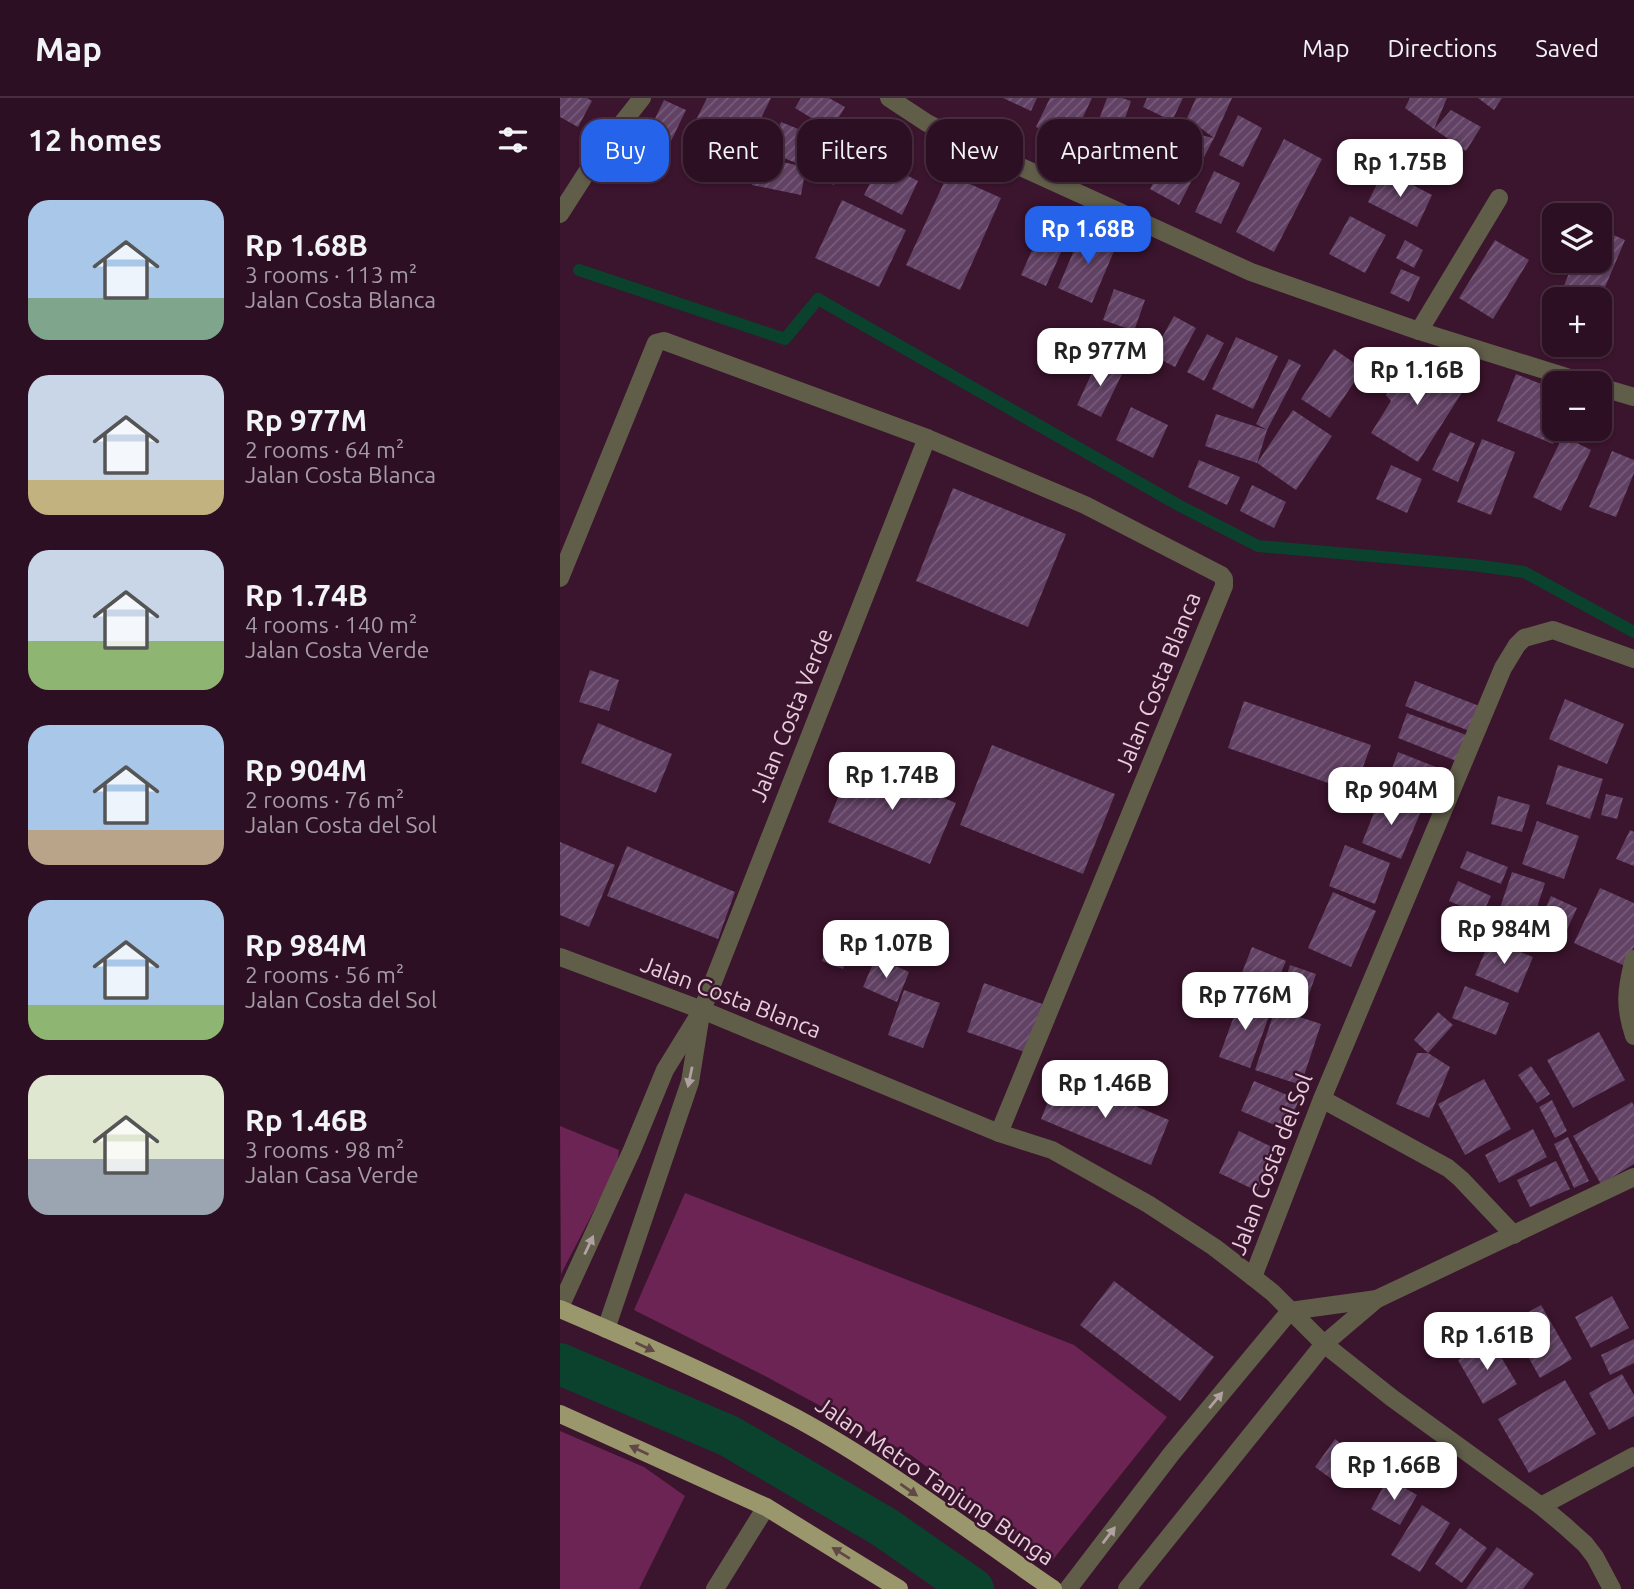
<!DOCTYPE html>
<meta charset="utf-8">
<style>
body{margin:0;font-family:Ubuntu,sans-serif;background:#381d2f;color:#f1f3f6;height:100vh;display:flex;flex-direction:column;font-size:26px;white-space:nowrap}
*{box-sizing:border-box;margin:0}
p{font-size:23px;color:#a69ca5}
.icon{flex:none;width:38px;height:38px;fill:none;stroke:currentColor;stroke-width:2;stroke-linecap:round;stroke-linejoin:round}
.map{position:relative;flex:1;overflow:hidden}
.details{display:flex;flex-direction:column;background:#2c0f22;width:560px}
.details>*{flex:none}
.guide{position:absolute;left:21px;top:21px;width:665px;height:63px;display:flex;gap:14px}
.buttons{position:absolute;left:982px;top:105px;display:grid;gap:14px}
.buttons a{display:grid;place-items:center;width:70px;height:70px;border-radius:14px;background:#2c0f22;box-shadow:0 2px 5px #0004,0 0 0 2px #482f40;font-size:35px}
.price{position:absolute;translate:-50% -60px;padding:0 16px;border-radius:14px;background:#fff;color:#222;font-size:23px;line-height:46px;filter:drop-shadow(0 2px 4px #0008)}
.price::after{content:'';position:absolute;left:50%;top:42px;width:21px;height:16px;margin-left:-10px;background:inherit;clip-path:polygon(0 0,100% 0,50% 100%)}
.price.active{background:#2563eb;color:#fff}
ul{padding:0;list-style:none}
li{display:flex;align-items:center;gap:21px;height:175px;padding:0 28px}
li span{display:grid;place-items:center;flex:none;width:196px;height:140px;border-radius:21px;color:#555}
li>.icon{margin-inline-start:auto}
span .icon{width:84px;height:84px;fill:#fffc;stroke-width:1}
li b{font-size:30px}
h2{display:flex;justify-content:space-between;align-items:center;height:84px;padding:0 28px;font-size:30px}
.tag{padding:0 24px;border-radius:21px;background:#2c0f22;box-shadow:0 2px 5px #0004,0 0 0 2px #482f40;font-size:24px;line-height:63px}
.tag.active{background:#2563eb;color:#fff}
header{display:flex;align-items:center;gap:42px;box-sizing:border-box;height:98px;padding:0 35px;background:#2c0f22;border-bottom:2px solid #482f40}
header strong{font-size:33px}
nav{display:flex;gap:38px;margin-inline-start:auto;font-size:24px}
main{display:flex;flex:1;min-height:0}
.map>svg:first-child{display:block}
</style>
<header>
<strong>Map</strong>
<nav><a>Map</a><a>Directions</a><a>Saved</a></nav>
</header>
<main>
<section class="details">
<h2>12 homes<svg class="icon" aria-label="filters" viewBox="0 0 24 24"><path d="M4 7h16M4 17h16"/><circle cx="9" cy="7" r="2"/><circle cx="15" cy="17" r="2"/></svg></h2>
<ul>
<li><span style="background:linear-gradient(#a9c7e8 70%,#7fa58c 0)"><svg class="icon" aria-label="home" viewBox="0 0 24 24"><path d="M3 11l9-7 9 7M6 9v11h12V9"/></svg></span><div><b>Rp 1.68B</b><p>3 rooms · 113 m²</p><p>Jalan Costa Blanca</p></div></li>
<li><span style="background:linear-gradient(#c9d6e8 75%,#c2b280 0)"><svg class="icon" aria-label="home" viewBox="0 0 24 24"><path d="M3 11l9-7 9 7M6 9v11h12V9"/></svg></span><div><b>Rp 977M</b><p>2 rooms · 64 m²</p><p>Jalan Costa Blanca</p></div></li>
<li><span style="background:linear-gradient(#c9d6e8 65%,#8fb573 0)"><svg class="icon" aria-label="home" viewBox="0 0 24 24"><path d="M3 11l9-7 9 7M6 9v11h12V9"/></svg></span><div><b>Rp 1.74B</b><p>4 rooms · 140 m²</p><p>Jalan Costa Verde</p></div></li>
<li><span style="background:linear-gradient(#a9c7e8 75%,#b9a48a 0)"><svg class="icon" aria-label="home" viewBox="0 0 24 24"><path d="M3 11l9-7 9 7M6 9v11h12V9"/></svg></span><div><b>Rp 904M</b><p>2 rooms · 76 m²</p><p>Jalan Costa del Sol</p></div></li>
<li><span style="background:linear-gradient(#a9c7e8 75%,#8fb573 0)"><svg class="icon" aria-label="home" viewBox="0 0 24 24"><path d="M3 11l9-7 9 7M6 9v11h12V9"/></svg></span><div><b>Rp 984M</b><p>2 rooms · 56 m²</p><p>Jalan Costa del Sol</p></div></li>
<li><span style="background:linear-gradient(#dfe7d0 60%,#9aa5b1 0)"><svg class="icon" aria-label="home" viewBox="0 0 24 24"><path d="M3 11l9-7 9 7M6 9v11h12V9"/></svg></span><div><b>Rp 1.46B</b><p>3 rooms · 98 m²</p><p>Jalan Casa Verde</p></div></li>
</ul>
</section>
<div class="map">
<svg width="1074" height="1491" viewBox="0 0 1074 1491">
<defs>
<pattern id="building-hatch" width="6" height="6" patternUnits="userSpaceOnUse" patternTransform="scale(1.75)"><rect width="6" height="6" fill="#614164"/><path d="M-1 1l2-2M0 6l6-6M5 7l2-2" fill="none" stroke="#785b7a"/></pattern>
</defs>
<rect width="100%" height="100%" fill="#3b142d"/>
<g fill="#6c2454">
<path d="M0,1028L59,1052L57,1068L1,1176Z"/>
<path d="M125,1095L514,1247L607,1319L491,1464L351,1357L205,1278L74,1212Z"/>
<path d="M0,1333L84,1369L125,1398L79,1491H0Z"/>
</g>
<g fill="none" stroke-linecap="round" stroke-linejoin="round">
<path stroke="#0a422d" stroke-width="12" d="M19,172L225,241L258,201L620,408L698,448L913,467L964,474L1074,534"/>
<path stroke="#0a422d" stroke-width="42" d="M0,1266L169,1338L324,1429L413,1491"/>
</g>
<g fill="url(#building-hatch)">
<path d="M0,0H27L32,3L18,29L0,19Z"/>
<path d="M147,0H211L179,64L128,38Z"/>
<path d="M241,0H269L285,9L271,32L235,10Z"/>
<path d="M443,0H477L471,13Z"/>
<path d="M490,0H532L510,46L476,29Z"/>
<path d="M547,0H562L571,3L554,52L531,43Z"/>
<path d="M587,0H623L612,23L583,9Z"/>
<path d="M636,0H672L654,40L627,20Z"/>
<path d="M850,0H887L874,31L891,12L921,29L906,53L874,31L845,10Z"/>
<path d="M918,0H942L934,12Z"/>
<path d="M104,2L126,12L111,43L89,33Z"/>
<path d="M678,17L702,30L683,69L659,57Z"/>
<path d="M579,20L597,27L584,61L565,53Z"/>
<path d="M221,24L258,39L246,69L241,97L192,87L199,59L246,69L209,54Z"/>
<path d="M621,33L654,40L619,107L590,91Z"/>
<path d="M724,41L762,61L714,154L676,134Z"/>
<path d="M268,44L288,53L274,87L253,77Z"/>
<path d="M321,64L358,83L342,117L304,97Z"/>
<path d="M824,72L872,97L857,129L808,104Z"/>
<path d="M654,73L680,85L661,126L635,114Z"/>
<path d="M388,76L441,100L400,192L346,167Z"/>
<path d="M282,102L346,132L319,189L255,160Z"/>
<path d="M790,118L826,137L805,175L769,156Z"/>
<path d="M485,123L510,134L486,188L461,177Z"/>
<path d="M523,131L557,146L532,205L498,190Z"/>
<path d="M1040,131L1065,142L1040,201H1029L1003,190L1014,163H1040Z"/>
<path d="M845,142L863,152L854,170L836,160Z"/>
<path d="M935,142L969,162L933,221L899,200Z"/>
<path d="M841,171L860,179L849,204L830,195Z"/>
<path d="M554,191L585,202L574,233L543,222Z"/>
<path d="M614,218L636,230L615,269L592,257Z"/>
<path d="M647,236L664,245L644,283L627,274Z"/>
<path d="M676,239L718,258L693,311L652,291Z"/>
<path d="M774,251L803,271L770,320L741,301Z"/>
<path d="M853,254L906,288L858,364L811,335L831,303L826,297Z"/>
<path d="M729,261L741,267L707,332L697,365L645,348L656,316L707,332L696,326Z"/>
<path d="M538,262L563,274L541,319L517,307Z"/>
<path d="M956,276L994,291V331H999L993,346L937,323Z"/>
<path d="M571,309L608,327L593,360L556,342Z"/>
<path d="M733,312L772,338L736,392L697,365Z"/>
<path d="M890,334L915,345L898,384L872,372Z"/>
<path d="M1003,338L1031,352L1001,413L973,399Z"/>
<path d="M922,341L955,354L931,417L897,404Z"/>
<path d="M1052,353L1074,362V375L1056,419L1029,409Z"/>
<path d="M639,362L680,379L667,407L628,389Z"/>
<path d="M831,367L862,381L847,415L816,401Z"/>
<path d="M692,387L726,404L714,430L680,413Z"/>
<path d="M393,390L506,436L468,529L356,483Z"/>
<path d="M30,572L59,582L49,613L19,604Z"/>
<path d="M855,583L922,609L912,634L845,608Z"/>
<path d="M1005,601L1064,626L1047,666L989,641Z"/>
<path d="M684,603L811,647L794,694L668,650Z"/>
<path d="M847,615L909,638L899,664L838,640Z"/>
<path d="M38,625L112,656L96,695L21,665Z"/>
<path d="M432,647L555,696L523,776L400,727Z"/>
<path d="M838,654L876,669L866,696L828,681Z"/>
<path d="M293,663L396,705L370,766L268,724Z"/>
<path d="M998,667L1043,681L1030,721L986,706Z"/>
<path d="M1046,696L1063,700L1057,721L1041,717Z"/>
<path d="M821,697L861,713L841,761L802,745Z"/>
<path d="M938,698L970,707L962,734L931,726Z"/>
<path d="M977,723L1019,738L1004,781L962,766Z"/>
<path d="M1070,732L1074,734V768L1056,761Z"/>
<path d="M0,744L55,767L29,829L0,817Z"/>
<path d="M785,747L830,765L815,806L769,788Z"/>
<path d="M67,748L175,794L158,841L47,798Z"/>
<path d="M907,753L948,769L941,786L900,770Z"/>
<path d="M952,774L985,785L967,839L934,828Z"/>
<path d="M898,783L931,798L922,817L889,803Z"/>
<path d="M1040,790L1074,805V849L1065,868L1014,845Z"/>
<path d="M773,794L816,813L791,869L748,850Z"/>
<path d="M991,798L1017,810L998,851L972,839Z"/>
<path d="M930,842L973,859L958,895L915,877Z"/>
<path d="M269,844L290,851L283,871L262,863Z"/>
<path d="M692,849L726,863L711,898L678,885Z"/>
<path d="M316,859L349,874L337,904L303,889Z"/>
<path d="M730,867L756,876L743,914L718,905Z"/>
<path d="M424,885L488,908L470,956L407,934Z"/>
<path d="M905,888L949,905L936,937L892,920Z"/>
<path d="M344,892L380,905L363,950L328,937Z"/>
<path d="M681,899L712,910L690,970L659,959Z"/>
<path d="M715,911L761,926L741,987L695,972Z"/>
<path d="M878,914L893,927L868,955L854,942Z"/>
<path d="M1039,934L1065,982L1013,1010L987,962Z"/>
<path d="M857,955H868L890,969L869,1020L836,1006Z"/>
<path d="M971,968L990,996L977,1005L958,977Z"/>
<path d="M499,976L609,1022L591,1067L481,1021Z"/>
<path d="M924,981L951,1031L905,1057L878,1006Z"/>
<path d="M694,983L739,1002L726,1032L681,1013Z"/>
<path d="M992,1002L1007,1033L995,1040L979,1009Z"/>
<path d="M1072,1004L1074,1008V1066L1041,1086L1013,1038Z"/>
<path d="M973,1031L987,1059L939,1085L925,1057Z"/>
<path d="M679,1033L716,1051L697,1093L659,1075Z"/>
<path d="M1008,1039L1029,1083L1014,1090L994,1046Z"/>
<path d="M996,1063L1010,1091L970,1109L957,1082Z"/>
<path d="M554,1183L654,1259L620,1303L520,1227Z"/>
<path d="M1052,1198L1069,1230L1031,1250L1015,1219Z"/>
<path d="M981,1207L1012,1261L980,1280L949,1225Z"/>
<path d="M1074,1241V1265L1050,1277L1041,1257Z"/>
<path d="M931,1242L957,1286L923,1306L898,1262Z"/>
<path d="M1062,1276L1074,1297V1318L1049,1332L1029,1295Z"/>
<path d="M1005,1282L1036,1336L969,1375L938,1321Z"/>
<path d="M775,1341L797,1358L777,1385L755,1369Z"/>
<path d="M828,1380L857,1397L840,1427L811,1411Z"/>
<path d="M862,1407L890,1425L860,1474L831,1457Z"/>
<path d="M900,1430L927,1450L902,1485L875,1466Z"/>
<path d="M937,1449L974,1476L963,1491H906Z"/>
</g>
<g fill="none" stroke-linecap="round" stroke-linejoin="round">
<g stroke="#605e49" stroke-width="18">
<path d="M329,0L367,25L393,38L691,174L859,233L1026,285"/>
<path d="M0,116L41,52L82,0"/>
<path d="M859,233L939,100"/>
<path d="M1040,289L1074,299"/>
<path d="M0,480L96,245L104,243L367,340L525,407L661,477L664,481V488L439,1035"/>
<path d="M0,859L142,912L439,1035L492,1052L588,1106L654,1149L693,1179L713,1195L764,1246L832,1300L981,1408L1005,1428L1025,1446L1035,1459L1052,1491"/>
<path d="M1074,861C1066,891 1064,908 1074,938"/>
<path d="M762,1001L888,1070L901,1081L954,1137"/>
<path d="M693,1179L762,1001L943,570L957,547L964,540L993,532L1074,561"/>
<path d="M0,1209L72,1052L105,972L142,912L367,340"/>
<path d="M46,1231L130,984L140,922"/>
<path d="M981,1408L1074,1358"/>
<path d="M155,1491L206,1409"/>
<path d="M508,1491L612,1355L730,1213L817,1201"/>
<path d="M567,1491L764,1246L817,1201L1074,1079"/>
</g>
<g stroke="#9b976c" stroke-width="18">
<path d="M0,1211C80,1245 160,1280 236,1320C325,1368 410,1434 493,1491"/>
<path d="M0,1316L206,1409L339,1491"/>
</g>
</g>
<defs><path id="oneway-solid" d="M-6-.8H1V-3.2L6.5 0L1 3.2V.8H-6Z" transform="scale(1.75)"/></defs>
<g fill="#b2a1a2">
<use href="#oneway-solid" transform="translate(130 979) rotate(102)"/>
<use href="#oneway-solid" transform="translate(29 1147) rotate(-65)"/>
<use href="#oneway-solid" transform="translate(656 1302) rotate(-50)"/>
<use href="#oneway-solid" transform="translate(549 1437) rotate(-53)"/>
</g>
<g fill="#614846">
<use href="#oneway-solid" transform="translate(85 1249) rotate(25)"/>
<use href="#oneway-solid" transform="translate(79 1352) rotate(-155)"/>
<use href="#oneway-solid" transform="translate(349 1392) rotate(35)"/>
<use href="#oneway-solid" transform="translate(281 1455) rotate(-148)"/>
</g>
<g text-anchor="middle" stroke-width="5" stroke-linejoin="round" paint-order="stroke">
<g font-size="23" fill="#e8cedd" stroke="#3b142d">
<text transform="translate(598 584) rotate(-68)" y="8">Jalan Costa Blanca</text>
<text transform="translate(231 617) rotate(-68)" y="8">Jalan Costa Verde</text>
<text transform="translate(171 899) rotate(21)" y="8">Jalan Costa Blanca</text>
<text transform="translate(711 1066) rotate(-69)" y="8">Jalan Costa del Sol</text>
<text transform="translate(375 1383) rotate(34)" y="8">Jalan Metro Tanjung Bunga</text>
</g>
</g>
</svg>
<div class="buttons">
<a><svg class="icon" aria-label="layers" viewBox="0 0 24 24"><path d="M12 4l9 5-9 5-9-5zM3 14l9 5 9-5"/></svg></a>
<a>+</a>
<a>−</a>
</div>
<b class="price" style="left:840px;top:101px">Rp 1.75B</b>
<b class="price active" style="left:528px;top:168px">Rp 1.68B</b>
<b class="price" style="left:540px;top:290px">Rp 977M</b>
<b class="price" style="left:857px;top:309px">Rp 1.16B</b>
<b class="price" style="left:332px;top:714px">Rp 1.74B</b>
<b class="price" style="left:831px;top:729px">Rp 904M</b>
<b class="price" style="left:944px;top:868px">Rp 984M</b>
<b class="price" style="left:326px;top:882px">Rp 1.07B</b>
<b class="price" style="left:685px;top:934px">Rp 776M</b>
<b class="price" style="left:545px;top:1022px">Rp 1.46B</b>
<b class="price" style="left:927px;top:1274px">Rp 1.61B</b>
<b class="price" style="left:834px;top:1404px">Rp 1.66B</b>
<div class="guide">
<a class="tag active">Buy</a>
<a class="tag">Rent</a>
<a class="tag">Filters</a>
<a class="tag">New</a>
<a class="tag">Apartment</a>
</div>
</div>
</main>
